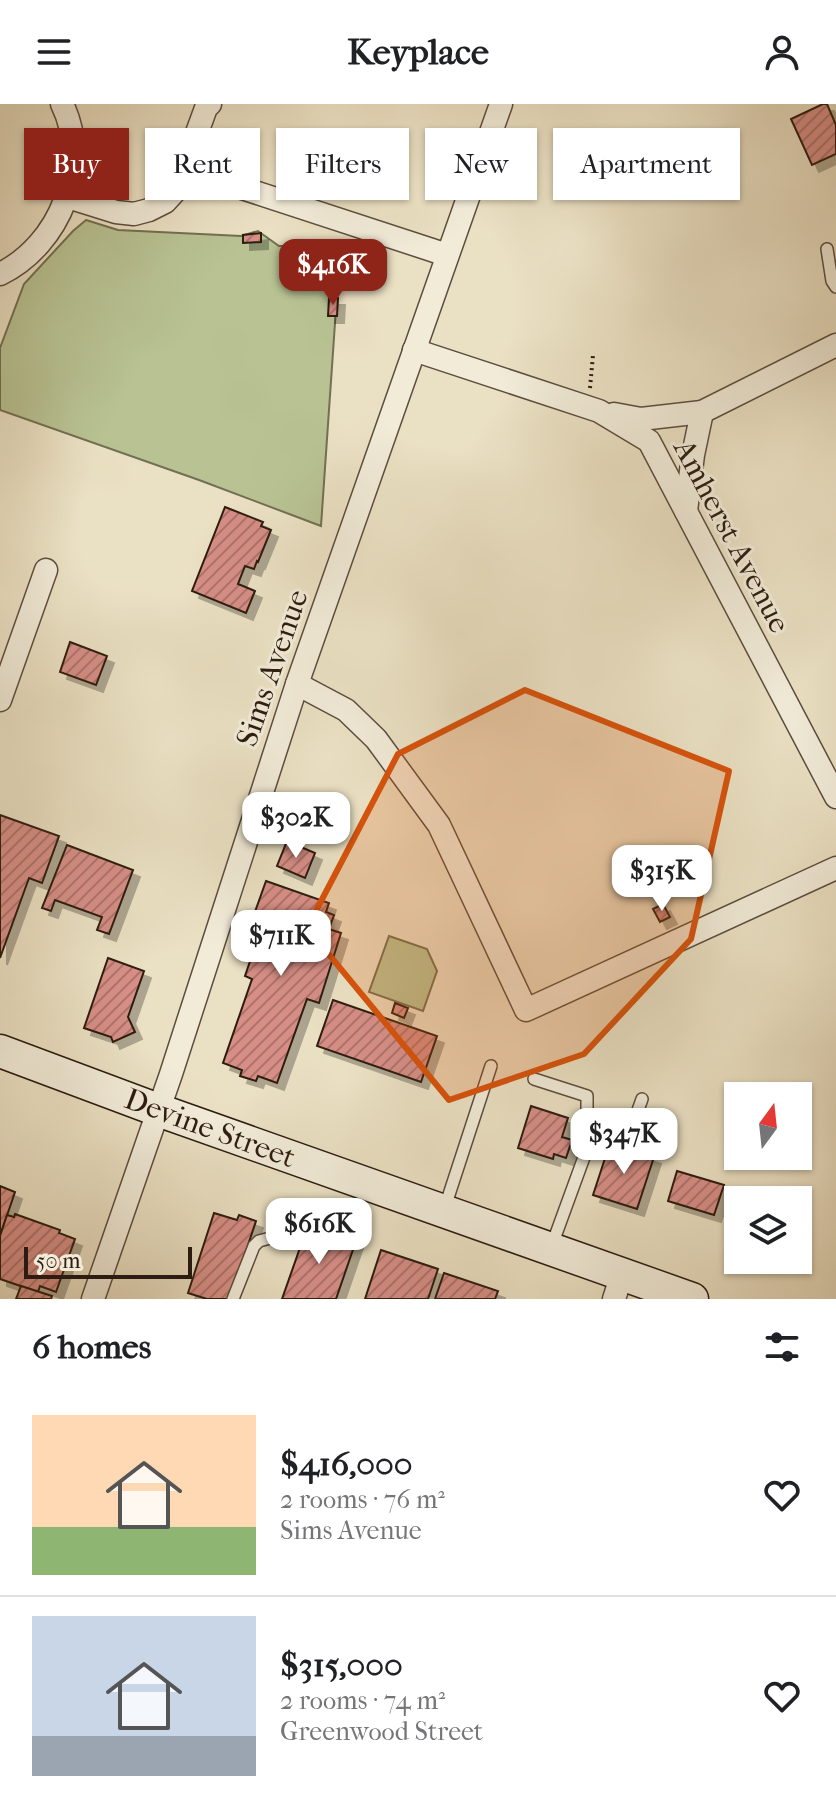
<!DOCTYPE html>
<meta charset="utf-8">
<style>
body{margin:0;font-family:"IM FELL French Canon",serif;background:#f6f6f6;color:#202124;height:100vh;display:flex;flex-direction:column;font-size:30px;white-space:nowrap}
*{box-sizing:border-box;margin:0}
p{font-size:26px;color:#757577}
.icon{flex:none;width:44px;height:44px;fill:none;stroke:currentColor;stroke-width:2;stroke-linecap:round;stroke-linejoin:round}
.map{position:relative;height:1195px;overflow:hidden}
.drawer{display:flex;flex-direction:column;background:#fff;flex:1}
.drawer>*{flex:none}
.guide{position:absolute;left:24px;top:24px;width:788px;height:72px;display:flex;gap:16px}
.needle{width:52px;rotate:15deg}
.controls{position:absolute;left:724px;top:978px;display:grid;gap:16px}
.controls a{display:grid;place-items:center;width:88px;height:88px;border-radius:0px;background:#fff;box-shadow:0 2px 6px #0004;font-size:40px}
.scale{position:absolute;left:24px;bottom:20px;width:168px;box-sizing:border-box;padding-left:8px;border:4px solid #2d1c11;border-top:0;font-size:22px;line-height:28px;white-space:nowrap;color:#2d1c11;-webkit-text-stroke:6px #f1ebd8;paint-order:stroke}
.price{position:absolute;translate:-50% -68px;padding:0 18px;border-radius:16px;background:#fff;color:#222;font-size:26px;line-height:52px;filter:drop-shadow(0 2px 4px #0008)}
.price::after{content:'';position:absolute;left:50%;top:48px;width:24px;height:18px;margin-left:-12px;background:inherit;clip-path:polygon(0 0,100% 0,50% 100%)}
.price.on{background:#8f2418;color:#fff}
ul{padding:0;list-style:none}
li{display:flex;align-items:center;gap:24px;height:200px;padding:0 32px}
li+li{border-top:2px solid #e0e0e0}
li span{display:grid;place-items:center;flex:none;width:224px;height:160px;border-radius:0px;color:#555}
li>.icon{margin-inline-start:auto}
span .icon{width:96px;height:96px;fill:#fffc;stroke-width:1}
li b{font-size:34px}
h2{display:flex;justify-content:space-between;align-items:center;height:96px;padding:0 32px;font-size:34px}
.pill{padding:0 28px;border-radius:0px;background:#fff;box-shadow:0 2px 6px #0004;font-size:28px;line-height:72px}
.pill.on{background:#8f2418;color:#fff}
header{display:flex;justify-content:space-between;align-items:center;height:104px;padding:0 32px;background:#fff;font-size:36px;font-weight:700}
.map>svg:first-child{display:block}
</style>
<header><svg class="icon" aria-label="menu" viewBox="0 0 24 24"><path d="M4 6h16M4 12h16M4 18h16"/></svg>Keyplace<svg class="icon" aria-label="person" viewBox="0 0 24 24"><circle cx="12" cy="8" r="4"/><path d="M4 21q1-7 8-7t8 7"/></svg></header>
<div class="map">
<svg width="836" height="1195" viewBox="0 0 836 1195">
<defs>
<pattern id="building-hatch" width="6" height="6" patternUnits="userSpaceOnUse" patternTransform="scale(2)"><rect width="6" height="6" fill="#d68e86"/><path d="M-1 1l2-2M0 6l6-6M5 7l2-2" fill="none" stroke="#ae736c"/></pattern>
<filter id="shadow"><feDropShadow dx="7" dy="7" stdDeviation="0" flood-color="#0004"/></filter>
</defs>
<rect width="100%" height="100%" fill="#eae0c3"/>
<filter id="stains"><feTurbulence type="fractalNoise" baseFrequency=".0025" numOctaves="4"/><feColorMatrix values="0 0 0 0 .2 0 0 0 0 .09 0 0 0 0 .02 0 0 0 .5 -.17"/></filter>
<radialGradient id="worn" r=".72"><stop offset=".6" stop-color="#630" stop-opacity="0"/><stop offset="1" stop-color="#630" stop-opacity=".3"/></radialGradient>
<g fill="#b8c293" stroke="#726f52" stroke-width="2">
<path d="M86,116L118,126L241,132L258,127L279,142H294L316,159V172L337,190L321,422L199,376L0,306V244L24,180L73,127Z"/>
<path d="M389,832L427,845L437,867L423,907L369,888Z"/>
</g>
<g fill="url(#building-hatch)" stroke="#2d1c11" stroke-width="2" filter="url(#shadow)">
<path d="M823,0H827L836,21V50L812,61L791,15Z"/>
<path d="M261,129V138L243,139V131Z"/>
<path d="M329,194H338L337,212H328Z"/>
<path d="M225,403L263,418L261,422L271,426L258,458L257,457L254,465L245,462L238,480L255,487L246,509L192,487Z"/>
<path d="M70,538L107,552L96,581L60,568Z"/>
<path d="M0,711L59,732L42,779L29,774L0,854Z"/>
<path d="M287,737L315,749L305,774L277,762Z"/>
<path d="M67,741L133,766L109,830L97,826L102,813L55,796L51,807L42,804Z"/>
<path d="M640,746L652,768L633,779L621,756Z"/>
<path d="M266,777L329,799L326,808L334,811L329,825L341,829L319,899L307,895L277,979L258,972L256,977L240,972L242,966L223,959L252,875L245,872L257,837L246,833Z"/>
<path d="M663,800L670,813L660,818L653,805Z"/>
<path d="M108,854L144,867L128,913L135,928L113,938L111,933L84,924Z"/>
<path d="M333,896L437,932L421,978L317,942Z"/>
<path d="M395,899L408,904L404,914L392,909Z"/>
<path d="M531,1002L568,1014L562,1033L572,1036L566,1054L554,1050L553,1055L518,1044Z"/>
<path d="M610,1039L654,1053L637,1105L593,1091Z"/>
<path d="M677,1067L724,1081L714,1111L668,1097Z"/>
<path d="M0,1082L15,1088L0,1132Z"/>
<path d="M760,1085L792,1096H756Z"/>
<path d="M214,1109L237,1116L239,1111L256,1117L230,1195H207L188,1189Z"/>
<path d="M15,1110L60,1126L59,1129L75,1135L56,1188L40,1182L38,1188L0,1175V1132L7,1111L14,1113Z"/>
<path d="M308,1121L356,1137L336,1195H282Z"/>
<path d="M381,1146L438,1165L428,1195H365Z"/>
<path d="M444,1169L498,1187L495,1195H435Z"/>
<path d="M21,1182L52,1192L51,1195H16Z"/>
</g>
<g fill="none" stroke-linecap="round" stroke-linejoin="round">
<defs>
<g id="lane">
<path d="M827,145L832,177L836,183"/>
<path d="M534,975L587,992V1045L552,1141"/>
<path d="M587,1045L616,1020L632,1023L642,995"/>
<path d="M444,1106L491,962"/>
<path d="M233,1195L254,1142L259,1137L274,1133"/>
</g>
<g id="street">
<path d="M184,65L447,151"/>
<path d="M68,93L116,108L134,110L149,106L165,98L176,86L206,4L210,0"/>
<path d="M0,170C60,141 92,61 62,0"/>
<path d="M414,246L599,307L649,337L836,693"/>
<path d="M614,310L641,315L702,308L836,241"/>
<path d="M686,407L693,351L702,308"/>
<path d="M297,580L346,606L376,635L439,721L526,906L836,764"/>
<path d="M0,596L46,466"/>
<path d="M93,1195L171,970L297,580L501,0"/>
<path d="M614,1195L622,1170"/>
</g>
<path id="secondary" d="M0,947L158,1006L692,1195"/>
</defs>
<use href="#lane" stroke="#5c4d3e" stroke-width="14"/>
<use href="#street" stroke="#5c4d3e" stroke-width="25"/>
<use href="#secondary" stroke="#2d1c11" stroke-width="35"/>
<path stroke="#2d1c11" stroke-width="4" stroke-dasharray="2 4" stroke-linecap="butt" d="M590,284L593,251"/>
<use href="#lane" stroke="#f1ebd8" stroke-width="11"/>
<use href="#street" stroke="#f1ebd8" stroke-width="22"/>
<use href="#secondary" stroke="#f1ebd8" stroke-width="32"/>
</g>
<path fill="#d5530c" fill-opacity="0.2" stroke="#d5530c" stroke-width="6" stroke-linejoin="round" d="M525,586L729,667L691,835L584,950L449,996L307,824L398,650Z"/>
<g text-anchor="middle" stroke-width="6" stroke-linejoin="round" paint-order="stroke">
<g font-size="30" fill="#2d1c11" stroke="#f1ebd8">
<text transform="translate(732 432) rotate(62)" y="10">Amherst Avenue</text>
<text transform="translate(272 564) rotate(-71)" y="10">Sims Avenue</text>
<text transform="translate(210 1024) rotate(20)" y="10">Devine Street</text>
</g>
</g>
<rect width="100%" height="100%" filter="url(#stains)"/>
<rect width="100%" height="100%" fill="url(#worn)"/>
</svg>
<div class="controls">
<a><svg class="needle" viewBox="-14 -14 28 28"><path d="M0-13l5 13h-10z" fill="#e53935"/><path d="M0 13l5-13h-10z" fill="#757577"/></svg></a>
<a><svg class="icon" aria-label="layers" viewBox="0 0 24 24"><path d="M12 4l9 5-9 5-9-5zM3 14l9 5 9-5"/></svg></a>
</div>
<div class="scale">50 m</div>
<b class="price on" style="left:333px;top:203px">$416K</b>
<b class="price" style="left:296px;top:756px">$302K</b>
<b class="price" style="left:662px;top:809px">$315K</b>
<b class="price" style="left:281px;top:874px">$711K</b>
<b class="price" style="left:624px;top:1072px">$347K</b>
<b class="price" style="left:319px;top:1162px">$616K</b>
<div class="guide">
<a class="pill on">Buy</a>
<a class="pill">Rent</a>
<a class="pill">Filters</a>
<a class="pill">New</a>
<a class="pill">Apartment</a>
</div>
</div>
<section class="drawer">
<h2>6 homes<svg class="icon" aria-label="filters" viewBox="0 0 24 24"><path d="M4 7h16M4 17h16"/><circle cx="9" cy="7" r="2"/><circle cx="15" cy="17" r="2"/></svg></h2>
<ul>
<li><span style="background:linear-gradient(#ffd9b3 70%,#8fb573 0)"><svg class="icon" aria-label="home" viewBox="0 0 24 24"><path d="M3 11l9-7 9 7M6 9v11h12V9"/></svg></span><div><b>$416,000</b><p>2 rooms · 76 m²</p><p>Sims Avenue</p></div><svg class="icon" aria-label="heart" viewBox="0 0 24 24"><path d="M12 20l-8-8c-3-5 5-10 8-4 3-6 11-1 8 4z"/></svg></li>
<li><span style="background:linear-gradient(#c9d6e8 75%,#9aa5b1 0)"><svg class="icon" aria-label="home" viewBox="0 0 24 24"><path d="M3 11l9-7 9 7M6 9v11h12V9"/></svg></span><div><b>$315,000</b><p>2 rooms · 74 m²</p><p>Greenwood Street</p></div><svg class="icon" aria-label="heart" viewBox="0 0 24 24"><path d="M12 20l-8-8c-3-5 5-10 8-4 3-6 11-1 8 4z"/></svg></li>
</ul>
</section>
